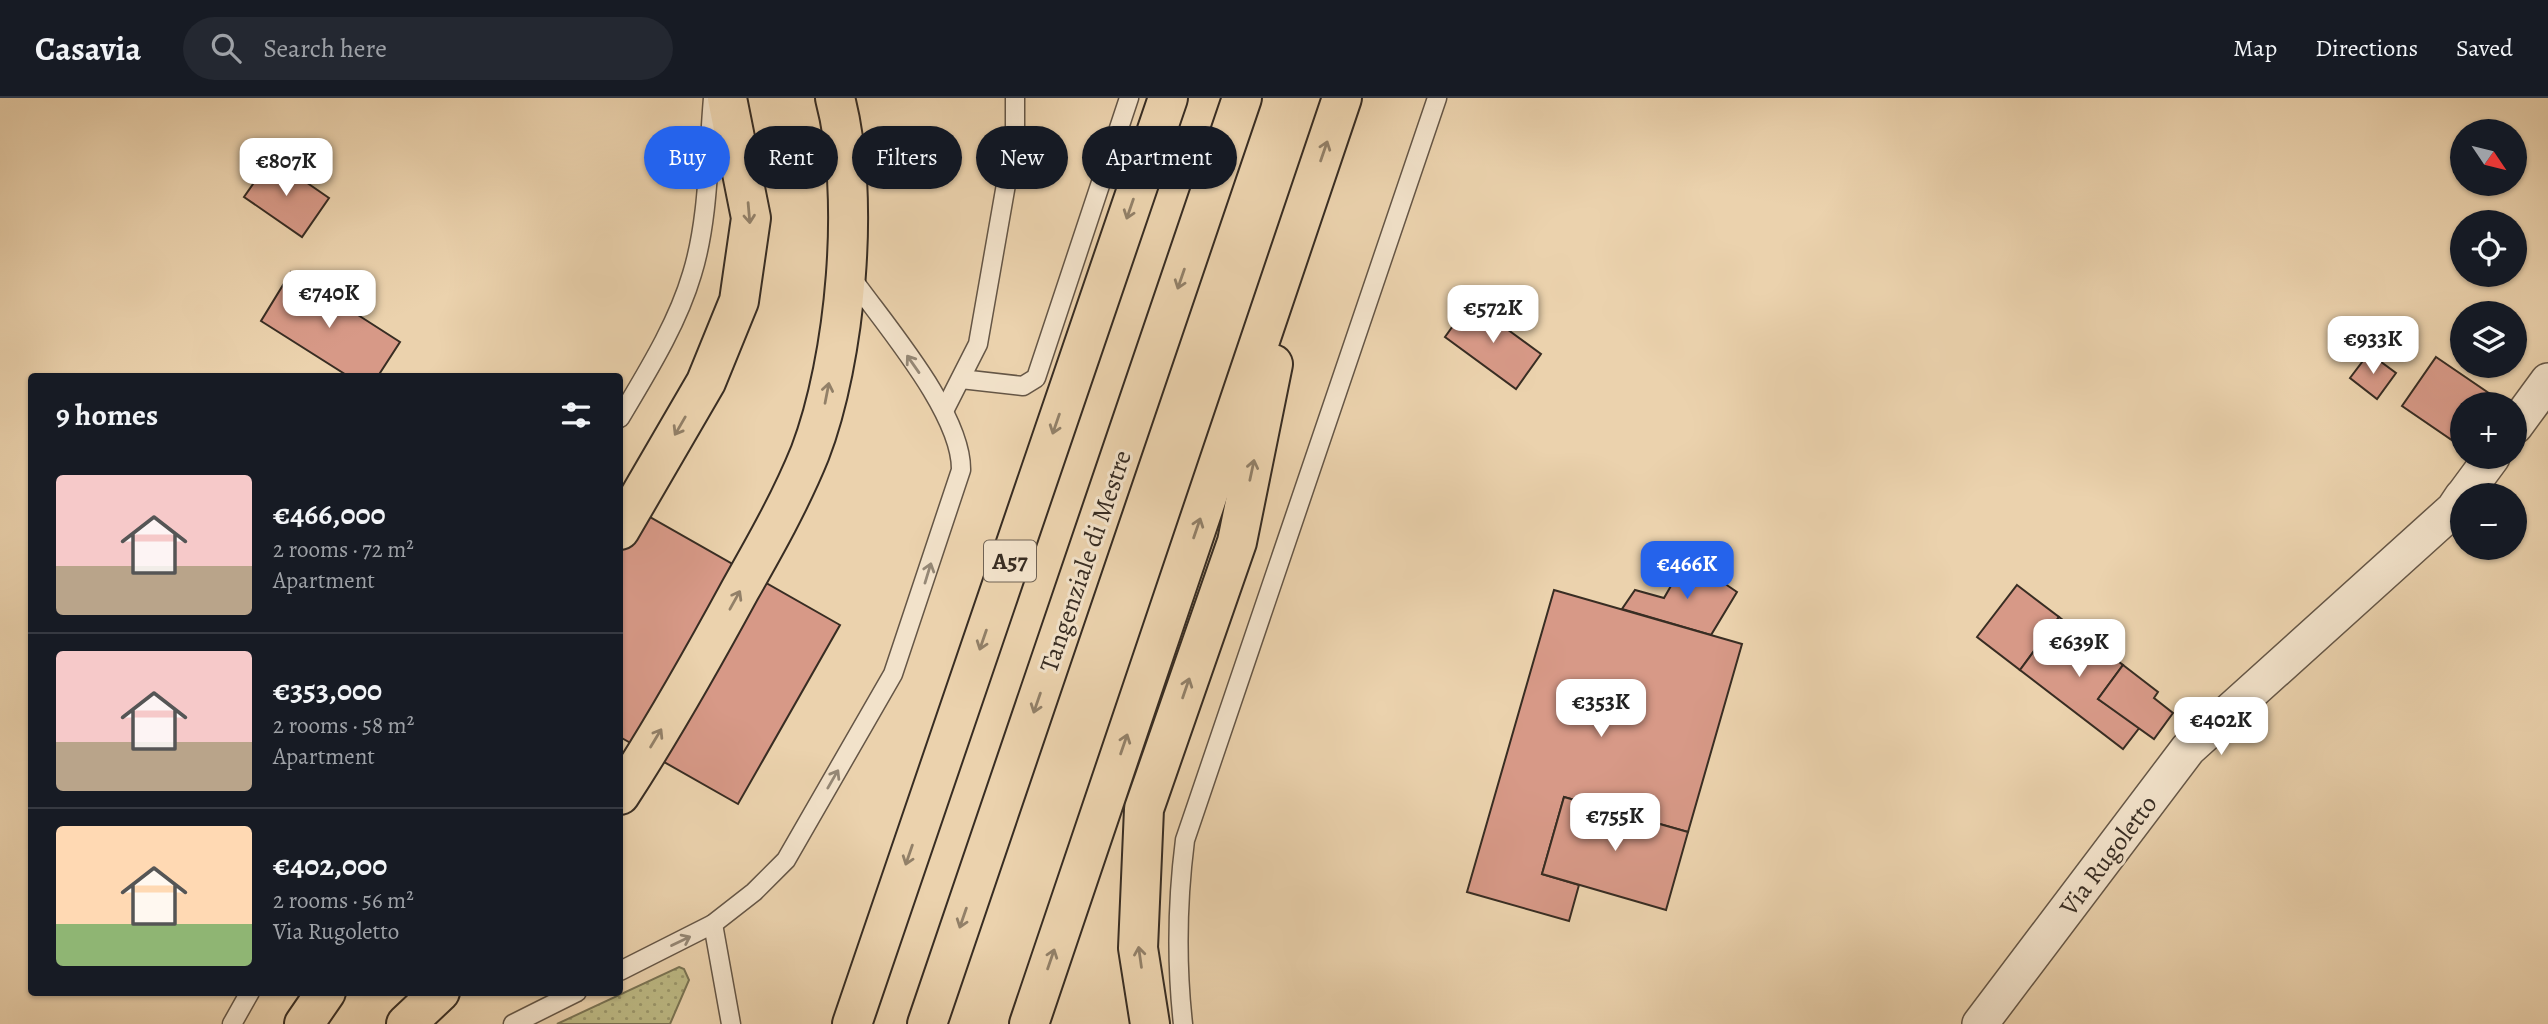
<!DOCTYPE html>
<meta charset="utf-8">
<style>
body{margin:0;font-family:Alegreya,serif;background:#242831;color:#f1f3f6;height:100vh;display:flex;flex-direction:column;font-size:26px;white-space:nowrap}
*{box-sizing:border-box;margin:0}
p{font-size:23px;color:#9ea1a6}
.icon{flex:none;width:38px;height:38px;fill:none;stroke:currentColor;stroke-width:2;stroke-linecap:round;stroke-linejoin:round}
.map{position:relative;flex:1;overflow:hidden}
.sheet{position:absolute;left:28px;top:275px;width:595px;height:623px;display:flex;flex-direction:column;background:#171b24;border-radius:7px;box-shadow:0 2px 5px #0004}
.sheet>*{flex:none}
.banner{position:absolute;left:644px;top:28px;width:665px;height:63px;display:flex;gap:14px}
.needle{width:46px;rotate:125deg}
.tools{position:absolute;left:2450px;top:21px;display:grid;gap:14px}
.tools a{display:grid;place-items:center;width:77px;height:77px;border-radius:50%;background:#171b24;box-shadow:0 2px 5px #0004;font-size:35px}
.price{position:absolute;translate:-50% -60px;padding:0 16px;border-radius:14px;background:#fff;color:#222;font-size:23px;line-height:46px;filter:drop-shadow(0 2px 4px #0008)}
.price::after{content:'';position:absolute;left:50%;top:42px;width:21px;height:16px;margin-left:-10px;background:inherit;clip-path:polygon(0 0,100% 0,50% 100%)}
.price.current{background:#2563eb;color:#fff}
ul{padding:0;list-style:none}
li{display:flex;align-items:center;gap:21px;height:175px;padding:0 28px}
li+li{border-top:2px solid #363941}
li span{display:grid;place-items:center;flex:none;width:196px;height:140px;border-radius:7px;color:#555}
li>.icon{margin-inline-start:auto}
span .icon{width:84px;height:84px;fill:#fffc;stroke-width:1}
li b{font-size:30px}
h2{display:flex;justify-content:space-between;align-items:center;height:84px;padding:0 28px;font-size:30px}
.tag{padding:0 24px;border-radius:32px;background:#171b24;box-shadow:0 2px 5px #0004;font-size:24px;line-height:63px}
.tag.current{background:#2563eb;color:#fff}
header{display:flex;align-items:center;gap:42px;box-sizing:border-box;height:98px;padding:0 35px;background:#171b24;border-bottom:2px solid #363941}
header strong{font-size:33px}
nav{display:flex;gap:38px;margin-inline-start:auto;font-size:24px}
.search{width:490px;height:63px;background:#242831;display:flex;align-items:center;gap:18px;box-sizing:border-box;padding:0 24px;border-radius:38px;color:#9ea1a6;font-size:26px}
.map>svg:first-child{display:block}
</style>
<header>
<strong>Casavia</strong>
<div class="search"><svg class="icon" aria-label="search" viewBox="0 0 24 24"><circle cx="10" cy="10" r="6"/><path d="M15 15l6 6"/></svg>Search here</div>
<nav><a>Map</a><a>Directions</a><a>Saved</a></nav>
</header>
<div class="map">
<svg width="2548" height="926" viewBox="0 0 2548 926">
<defs>
<pattern id="grass-dots" width="8" height="8" patternUnits="userSpaceOnUse" patternTransform="scale(1.75)"><rect width="8" height="8" fill="#bdba85"/><path d="M2 2h.1M6 6h.1" fill="none" stroke="#9b986c" stroke-width="1.8" stroke-linecap="round"/></pattern>
</defs>
<rect width="100%" height="100%" fill="#ebd2ad"/>
<filter id="stains"><feTurbulence type="fractalNoise" baseFrequency=".00286" numOctaves="4"/><feColorMatrix values="0 0 0 0 .2 0 0 0 0 .09 0 0 0 0 .02 0 0 0 .5 -.17"/></filter>
<radialGradient id="worn" r=".72"><stop offset=".6" stop-color="#630" stop-opacity="0"/><stop offset="1" stop-color="#630" stop-opacity=".3"/></radialGradient>
<path fill="url(#grass-dots)" stroke="#7a7454" stroke-width="2" d="M679,869L684,871L689,882L670,926H557Z"/>
<g fill="#d79987" stroke="#382d23" stroke-width="2">
<path d="M271,60L329,100L302,139L244,99Z"/>
<path d="M291,174L400,244L378,278H348L261,223Z"/>
<path d="M1470,204L1541,256L1516,291L1445,239Z"/>
<path d="M2369,255L2396,275L2377,301L2350,280Z"/>
<path d="M2436,259L2499,302L2496,306H2462V349L2402,308Z"/>
<path d="M620,402L840,527L738,706L620,639Z"/>
<path d="M1687,460L1737,494L1711,537L1622,511L1635,492L1664,500Z"/>
<path d="M2017,487L2059,519L2020,572L1977,539Z"/>
<path d="M1554,492L1742,546L1688,734L1564,699L1542,776L1579,787L1569,823L1467,794Z"/>
<path d="M2059,519L2123,567L2098,601L2140,629L2123,651L2020,572Z"/>
<path d="M2123,567L2158,594L2154,600L2173,615L2154,641L2098,601Z"/>
<path d="M1564,699L1688,734L1666,812L1542,776Z"/>
</g>
<g fill="none" stroke-linecap="round" stroke-linejoin="round">
<defs>
<g id="lane">
<path d="M961,281L1023,288L1036,280L1129,0"/>
<path d="M945,311L978,246L1015,35V0"/>
<path d="M620,320C646,276 677,227 692,176C709,121 708,57 713,0"/>
<path d="M713,826L731,926"/>
<path d="M620,873L713,826L754,794L786,762L893,576L961,372C962,315 885,227 851,179"/>
<path d="M232,926L250,894"/>
<path d="M513,926L577,894"/>
<path d="M1183,926C1176,863 1177,805 1185,742L1437,0"/>
</g>
<g id="street">
<path d="M2515,328L2548,283"/>
<path d="M2464,397L2492,359"/>
<path d="M1980,926L2188,651L2454,411L2462,399"/>
</g>
<g id="highway">
<path d="M620,432L706,284L739,203L751,120L727,0"/>
<path d="M620,697C663,631 702,562 740,492C765,448 791,402 810,355C846,261 861,97 835,0"/>
<path d="M304,926L326,894"/>
<path d="M406,926L440,894"/>
<path d="M852,926L1168,0"/>
<path d="M927,926L1242,0"/>
<path d="M1029,926L1342,0"/>
<path d="M1150,926L1138,850L1144,711L1237,444L1273,266"/>
</g>
</defs>
<use href="#lane" stroke="#655646" stroke-width="21"/>
<use href="#street" stroke="#655646" stroke-width="38"/>
<use href="#highway" stroke="#382d23" stroke-width="42"/>
<use href="#lane" stroke="#f2e2ca" stroke-width="18"/>
<use href="#street" stroke="#f2e2ca" stroke-width="35"/>
<use href="#highway" stroke="#ebd2ad" stroke-width="38"/>
</g>
<defs><path id="oneway-shaft" d="M-6 0H5M1.5-3L5.5 0L1.5 3" fill="none" stroke-width="1.6" stroke-linecap="round" stroke-linejoin="round" transform="scale(1.75)"/></defs>
<g stroke="#928068">
<use href="#oneway-shaft" transform="translate(1324 53) rotate(-71)"/>
<use href="#oneway-shaft" transform="translate(1130 111) rotate(109)"/>
<use href="#oneway-shaft" transform="translate(749 115) rotate(85)"/>
<use href="#oneway-shaft" transform="translate(1181 181) rotate(109)"/>
<use href="#oneway-shaft" transform="translate(827 295) rotate(-79)"/>
<use href="#oneway-shaft" transform="translate(1056 326) rotate(109)"/>
<use href="#oneway-shaft" transform="translate(680 328) rotate(120)"/>
<use href="#oneway-shaft" transform="translate(1252 372) rotate(-78)"/>
<use href="#oneway-shaft" transform="translate(1197 430) rotate(-71)"/>
<use href="#oneway-shaft" transform="translate(735 502) rotate(-61)"/>
<use href="#oneway-shaft" transform="translate(983 542) rotate(109)"/>
<use href="#oneway-shaft" transform="translate(1186 590) rotate(-71)"/>
<use href="#oneway-shaft" transform="translate(1037 605) rotate(109)"/>
<use href="#oneway-shaft" transform="translate(656 640) rotate(-59)"/>
<use href="#oneway-shaft" transform="translate(1124 646) rotate(-71)"/>
<use href="#oneway-shaft" transform="translate(909 757) rotate(109)"/>
<use href="#oneway-shaft" transform="translate(963 820) rotate(109)"/>
<use href="#oneway-shaft" transform="translate(1140 859) rotate(-98)"/>
<use href="#oneway-shaft" transform="translate(1051 861) rotate(-71)"/>
</g>
<g stroke="#958876">
<use href="#oneway-shaft" transform="translate(913 266) rotate(-125)"/>
<use href="#oneway-shaft" transform="translate(928 475) rotate(-73)"/>
<use href="#oneway-shaft" transform="translate(833 681) rotate(-60)"/>
<use href="#oneway-shaft" transform="translate(681 843) rotate(-26)"/>
</g>
<g text-anchor="middle" stroke-width="6" stroke-linejoin="round" paint-order="stroke">
<rect fill="#f2e2ca" stroke="#706355" stroke-width="2" x="984" y="442.5" width="52" height="41" rx="5"/>
<g font-size="24" font-weight="bold" fill="#382d23">
<text x="1010" y="471">A57</text>
</g>
<g font-size="26" fill="#382d23" stroke="#f2e2ca">
<text transform="translate(1085 463) rotate(-71)" y="9">Tangenziale di Mestre</text>
<text transform="translate(2108 757) rotate(-53)" y="9">Via Rugoletto</text>
</g>
</g>
<rect width="100%" height="100%" filter="url(#stains)"/>
<rect width="100%" height="100%" fill="url(#worn)"/>
</svg>
<div class="tools">
<a><svg class="needle" viewBox="-14 -14 28 28"><path d="M0-13l5 13h-10z" fill="#e53935"/><path d="M0 13l5-13h-10z" fill="#9ea1a6"/></svg></a>
<a><svg class="icon" aria-label="locate" viewBox="0 0 24 24"><circle cx="12" cy="12" r="6"/><path d="M12 2v4M12 18v4M2 12h4M18 12h4"/></svg></a>
<a><svg class="icon" aria-label="layers" viewBox="0 0 24 24"><path d="M12 4l9 5-9 5-9-5zM3 14l9 5 9-5"/></svg></a>
<a>+</a>
<a>−</a>
</div>
<b class="price" style="left:286px;top:100px">€807K</b>
<b class="price" style="left:329px;top:232px">€740K</b>
<b class="price" style="left:1493px;top:247px">€572K</b>
<b class="price" style="left:2373px;top:278px">€933K</b>
<b class="price current" style="left:1687px;top:503px">€466K</b>
<b class="price" style="left:2079px;top:581px">€639K</b>
<b class="price" style="left:1601px;top:641px">€353K</b>
<b class="price" style="left:2221px;top:659px">€402K</b>
<b class="price" style="left:1615px;top:755px">€755K</b>
<div class="banner">
<a class="tag current">Buy</a>
<a class="tag">Rent</a>
<a class="tag">Filters</a>
<a class="tag">New</a>
<a class="tag">Apartment</a>
</div>
<section class="sheet">
<h2>9 homes<svg class="icon" aria-label="filters" viewBox="0 0 24 24"><path d="M4 7h16M4 17h16"/><circle cx="9" cy="7" r="2"/><circle cx="15" cy="17" r="2"/></svg></h2>
<ul>
<li><span style="background:linear-gradient(#f6c9c9 65%,#b9a48a 0)"><svg class="icon" aria-label="home" viewBox="0 0 24 24"><path d="M3 11l9-7 9 7M6 9v11h12V9"/></svg></span><div><b>€466,000</b><p>2 rooms · 72 m²</p><p>Apartment</p></div></li>
<li><span style="background:linear-gradient(#f6c9c9 65%,#b9a48a 0)"><svg class="icon" aria-label="home" viewBox="0 0 24 24"><path d="M3 11l9-7 9 7M6 9v11h12V9"/></svg></span><div><b>€353,000</b><p>2 rooms · 58 m²</p><p>Apartment</p></div></li>
<li><span style="background:linear-gradient(#ffd9b3 70%,#8fb573 0)"><svg class="icon" aria-label="home" viewBox="0 0 24 24"><path d="M3 11l9-7 9 7M6 9v11h12V9"/></svg></span><div><b>€402,000</b><p>2 rooms · 56 m²</p><p>Via Rugoletto</p></div></li>
</ul>
</section>
</div>
